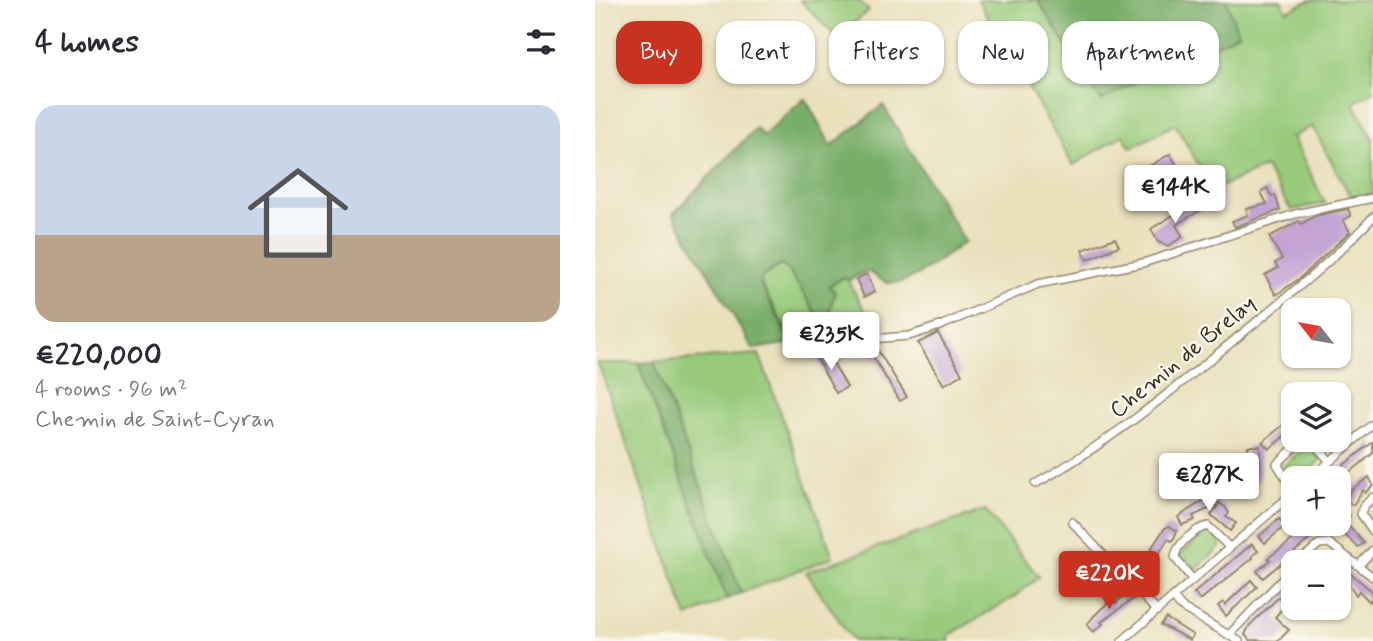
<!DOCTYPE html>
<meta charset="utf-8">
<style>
body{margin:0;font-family:Mynerve,sans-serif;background:#f2f2f3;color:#2b2b33;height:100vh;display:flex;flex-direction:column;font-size:26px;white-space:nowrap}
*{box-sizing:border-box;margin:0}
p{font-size:23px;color:#7c7c81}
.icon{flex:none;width:38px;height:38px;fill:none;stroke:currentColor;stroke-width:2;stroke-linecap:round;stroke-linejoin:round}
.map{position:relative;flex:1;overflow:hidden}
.panel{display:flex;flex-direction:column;background:#fff;width:595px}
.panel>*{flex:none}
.hud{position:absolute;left:21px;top:21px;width:651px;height:63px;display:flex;gap:14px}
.needle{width:46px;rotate:301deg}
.tools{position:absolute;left:686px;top:298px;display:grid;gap:14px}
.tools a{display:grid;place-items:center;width:70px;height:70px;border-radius:14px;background:#fff;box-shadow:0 2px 5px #0004;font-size:35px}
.price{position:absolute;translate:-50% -60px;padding:0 16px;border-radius:7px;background:#fff;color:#222;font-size:23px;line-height:46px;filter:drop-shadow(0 2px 4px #0008)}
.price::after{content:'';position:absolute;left:50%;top:42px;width:21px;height:16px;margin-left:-10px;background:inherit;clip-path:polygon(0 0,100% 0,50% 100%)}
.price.active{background:#c8321e;color:#fff}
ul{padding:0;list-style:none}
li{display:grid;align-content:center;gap:14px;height:371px;padding:0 35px}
li span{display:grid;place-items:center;height:217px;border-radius:21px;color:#555}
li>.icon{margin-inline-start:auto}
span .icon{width:126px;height:126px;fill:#fffc;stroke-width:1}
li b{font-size:30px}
h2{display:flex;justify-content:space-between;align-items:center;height:84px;padding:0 35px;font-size:30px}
.tag{padding:0 24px;border-radius:21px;background:#fff;box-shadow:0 2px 5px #0004;font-size:24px;line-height:63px}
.tag.active{background:#c8321e;color:#fff}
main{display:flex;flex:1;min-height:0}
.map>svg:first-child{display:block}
</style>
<main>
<section class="panel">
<h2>4 homes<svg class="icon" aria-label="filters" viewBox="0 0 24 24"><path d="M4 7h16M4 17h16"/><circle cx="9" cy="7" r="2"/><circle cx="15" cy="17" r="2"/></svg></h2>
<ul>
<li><span style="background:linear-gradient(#c9d6e8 60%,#b9a48a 0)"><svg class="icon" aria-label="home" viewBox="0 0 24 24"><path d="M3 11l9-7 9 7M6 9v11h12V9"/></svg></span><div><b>€220,000</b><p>4 rooms · 96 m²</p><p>Chemin de Saint-Cyran</p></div></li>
</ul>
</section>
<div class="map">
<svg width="778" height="641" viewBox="0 0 778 641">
<rect width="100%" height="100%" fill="#fbf7ec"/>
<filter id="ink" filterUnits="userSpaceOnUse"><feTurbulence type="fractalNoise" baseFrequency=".0143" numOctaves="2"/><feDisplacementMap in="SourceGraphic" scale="14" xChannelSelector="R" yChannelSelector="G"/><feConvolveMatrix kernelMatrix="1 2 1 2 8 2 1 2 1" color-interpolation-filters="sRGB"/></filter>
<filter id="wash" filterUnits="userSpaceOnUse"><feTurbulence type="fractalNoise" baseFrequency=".00686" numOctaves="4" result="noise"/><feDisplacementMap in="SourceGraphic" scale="28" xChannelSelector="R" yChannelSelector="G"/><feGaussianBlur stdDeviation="1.57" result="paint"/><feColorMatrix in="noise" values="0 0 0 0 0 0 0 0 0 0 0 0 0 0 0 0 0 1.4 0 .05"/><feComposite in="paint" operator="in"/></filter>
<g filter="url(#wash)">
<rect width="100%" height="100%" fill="#e9e0bc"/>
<g fill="#97ca7a" stroke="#697a4c" stroke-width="2">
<path d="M205,0H263L274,11L241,37Z"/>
<path d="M383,0H443L481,62L567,68L595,60L643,33L631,0H686L692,11L715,0H778V92L759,103L778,138V194L757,199L717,126L697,137L730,203L696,210L670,167L618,190L580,124L536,148L528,135L478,165Z"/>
<path d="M186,265L193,270L239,340L191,344L194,339L193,333L165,282L168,276Z"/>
<path d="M250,277L253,281L284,335L262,332L235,311L240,292L234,286Z"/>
<path d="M164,354L238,557L146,593L59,362Z"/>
<path d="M3,363H43L132,599L92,617Z"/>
<path d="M714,444L726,459L707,478L698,480L687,467Z"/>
<path d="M390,510L444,577L419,597L353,636L355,641H258L211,572Z"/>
<path d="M615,529L626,542L625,547L601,570L591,568L583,556Z"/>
</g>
<g fill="#79ae6a" stroke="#5a6c44" stroke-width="2">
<path d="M443,0H631L643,33L595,60L567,68L506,101Z"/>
<path d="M210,98L236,146L288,105L370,242C353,253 316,285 297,283C286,282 281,275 272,271L253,281L249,277L234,286L240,292L235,311L262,332L279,336L239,340L193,270L186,265L168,276L165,283L194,339L191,344L158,349L78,214L161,128L168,136Z"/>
<path d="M59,362L146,593L132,599L43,363Z"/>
</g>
<g id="blocks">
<g fill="#c3a4d4">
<path d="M575,154L581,164L566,173L563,169L555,174L551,168Z"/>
<path d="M672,188L677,197L680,195L685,210L640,227L637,221L653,215L651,209L672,204L666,192Z"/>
<path d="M604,199L609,208L581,225L588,237L573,246L563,242L556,229Z"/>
<path d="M753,209L756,216L748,220L755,232L705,278L681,295L670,275L683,268L680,263L687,259L674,237L704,221L706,224L720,216Z"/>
<path d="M520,238L524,246L492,260L487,250Z"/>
<path d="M272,274L280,292L269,297L261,279Z"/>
<path d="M343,333L367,374L349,385L323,343Z"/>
<path d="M280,346L312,397L305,401L274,350Z"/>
<path d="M231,351L252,387L241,393L221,357Z"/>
<path d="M696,419L698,429L674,449L667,442Z"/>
<path d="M778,442V453L763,466L746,478H732Z"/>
<path d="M653,446H665L664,482L655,481V467L651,466Z"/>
<path d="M774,477L778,485L770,493L768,490L758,505L750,500L756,490Z"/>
<path d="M614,497L630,507L634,513L631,517L641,523L635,531L616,515L624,504L598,516L600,520L587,525L583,517Z"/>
<path d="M749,510L755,516L750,522L769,543L763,547L742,528L735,534L729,527L733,523H744V514Z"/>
<path d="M684,519L690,526L670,543L664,536Z"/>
<path d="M574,526L582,531L580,536L577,541L573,539L557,565L549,552H554L569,529Z"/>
<path d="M715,527L721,534L668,578L662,571L675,560L673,558Z"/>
<path d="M657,544L663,551L657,556L658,558L605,600L599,593Z"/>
<path d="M744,564L778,592L775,602L764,591L761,595L754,584L744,590L750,580L744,574Z"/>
<path d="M656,580L662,587L631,616L623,606L628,602L630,605Z"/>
<path d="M698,583V596L680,617L694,630L683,641L655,640L650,635L654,626Z"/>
<path d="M534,591L541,597L506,622L508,624L498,632L492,625L499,616L517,599L521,603Z"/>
<path d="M571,618L598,635L595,640L566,625Z"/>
</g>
</g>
</g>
<g filter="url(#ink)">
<use href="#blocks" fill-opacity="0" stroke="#92856d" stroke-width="2"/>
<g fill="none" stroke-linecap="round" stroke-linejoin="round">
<defs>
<g id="minor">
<path d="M276,339L314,336L345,326L443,284L548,263L700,214L778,198"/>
<path d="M714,439L735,461"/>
<path d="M716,478L778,424"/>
<path d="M440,484C514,443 578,390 643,337C690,298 737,262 778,217"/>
<path d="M698,489L682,464L708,439"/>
<path d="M778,497L768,507L766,514L778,531"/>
<path d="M477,522L562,611"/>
<path d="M704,562L724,544L734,543L778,577"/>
<path d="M765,564L778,550"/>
<path d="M598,580L580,558C580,545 601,528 613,526L634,547"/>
<path d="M578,597L586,607L644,641"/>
<path d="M634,635L698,568"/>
<path d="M527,641L698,493"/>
</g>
</defs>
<use href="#minor" stroke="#92856d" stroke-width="10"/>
<use href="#minor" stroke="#fff" stroke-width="7"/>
</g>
</g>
<g text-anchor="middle" stroke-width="5" stroke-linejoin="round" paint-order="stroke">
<g font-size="23" fill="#3b2a1e" stroke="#fbf7ec">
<text transform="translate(587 356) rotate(-39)" y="8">Chemin de Brelay</text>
</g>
</g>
</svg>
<div class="tools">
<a><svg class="needle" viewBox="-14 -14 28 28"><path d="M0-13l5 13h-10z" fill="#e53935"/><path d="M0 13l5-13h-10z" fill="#7c7c81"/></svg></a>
<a><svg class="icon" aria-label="layers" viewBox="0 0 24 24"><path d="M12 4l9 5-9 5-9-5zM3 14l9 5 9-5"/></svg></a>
<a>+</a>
<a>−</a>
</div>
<b class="price" style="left:580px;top:225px">€144K</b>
<b class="price" style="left:236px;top:372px">€235K</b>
<b class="price" style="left:614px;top:513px">€287K</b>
<b class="price active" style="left:514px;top:611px">€220K</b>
<div class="hud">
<a class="tag active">Buy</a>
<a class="tag">Rent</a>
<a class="tag">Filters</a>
<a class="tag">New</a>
<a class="tag">Apartment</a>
</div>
</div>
</main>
